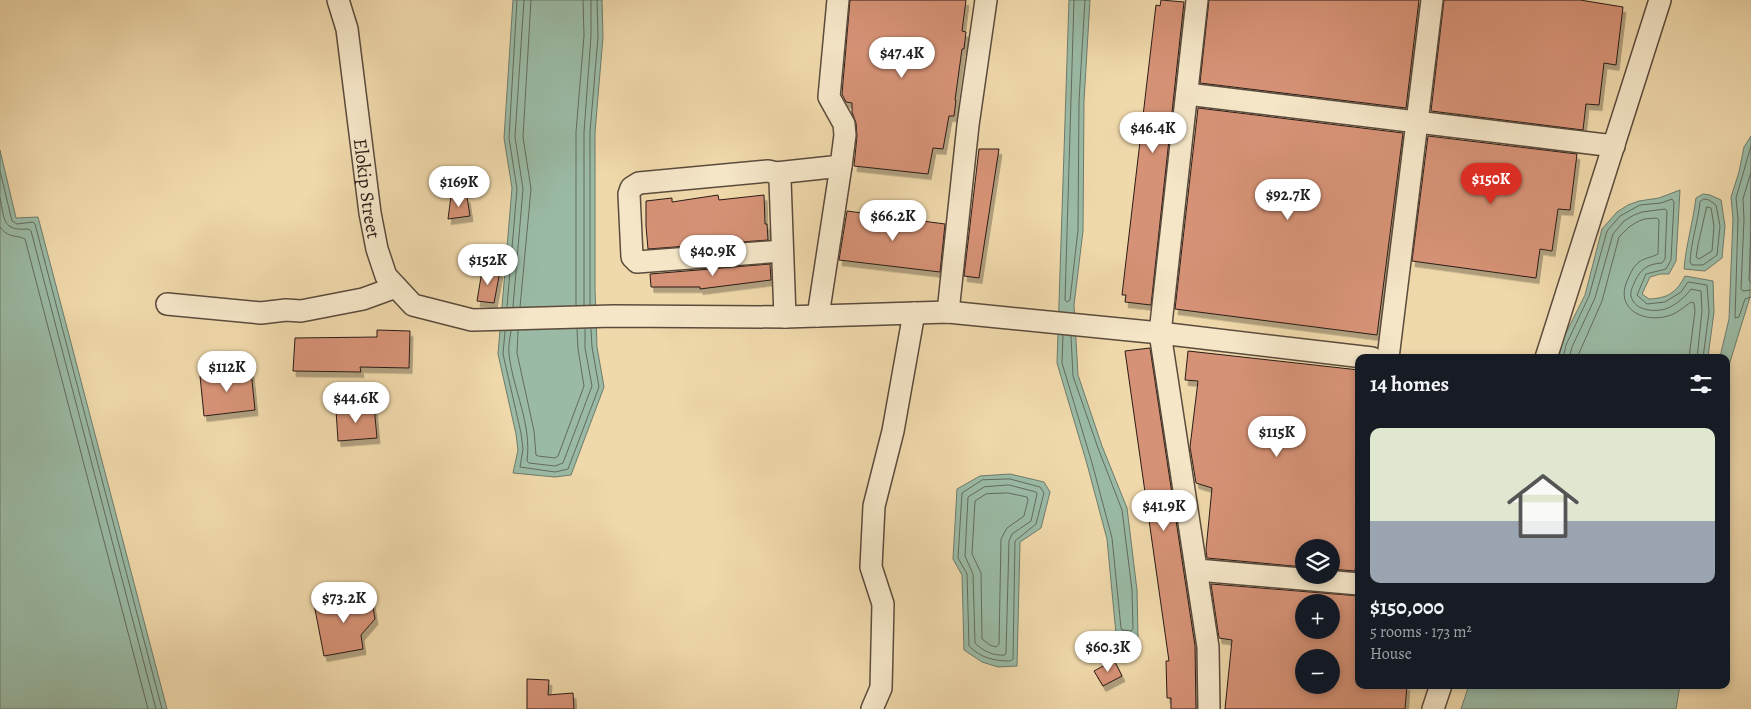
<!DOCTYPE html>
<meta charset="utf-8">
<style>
body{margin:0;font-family:Alegreya,serif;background:#242831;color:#f1f3f6;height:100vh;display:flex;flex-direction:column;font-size:19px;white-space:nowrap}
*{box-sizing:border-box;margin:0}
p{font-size:16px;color:#9ea1a6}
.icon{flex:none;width:28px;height:28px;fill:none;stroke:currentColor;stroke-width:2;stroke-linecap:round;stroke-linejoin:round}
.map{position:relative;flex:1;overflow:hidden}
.drawer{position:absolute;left:1355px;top:354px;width:375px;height:335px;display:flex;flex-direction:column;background:#171b24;border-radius:10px;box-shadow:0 2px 8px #0003}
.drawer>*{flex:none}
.fabs{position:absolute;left:1295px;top:539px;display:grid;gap:10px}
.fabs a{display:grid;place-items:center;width:45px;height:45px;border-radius:50%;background:#171b24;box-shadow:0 2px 8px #0003;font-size:25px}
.price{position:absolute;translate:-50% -42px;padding:0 11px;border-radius:18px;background:#fff;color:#222;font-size:16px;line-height:32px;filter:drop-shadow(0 1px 2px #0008)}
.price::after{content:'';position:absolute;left:50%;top:30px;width:15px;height:11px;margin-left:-8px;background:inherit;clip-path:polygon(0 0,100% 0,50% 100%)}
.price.active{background:#d93025;color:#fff}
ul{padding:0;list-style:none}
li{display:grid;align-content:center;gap:10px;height:265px;padding:0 15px}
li+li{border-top:1px solid #363941}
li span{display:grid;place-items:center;height:155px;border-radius:10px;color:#555}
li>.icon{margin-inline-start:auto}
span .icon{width:90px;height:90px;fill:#fffc;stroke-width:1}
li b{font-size:21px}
h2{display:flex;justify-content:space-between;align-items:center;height:60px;padding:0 15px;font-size:21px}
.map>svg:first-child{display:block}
</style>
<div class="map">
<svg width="1751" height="709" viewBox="0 0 1751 709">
<defs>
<filter id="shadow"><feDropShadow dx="3" dy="5.5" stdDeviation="0" flood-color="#0004"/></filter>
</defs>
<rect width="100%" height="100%" fill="#efd8aa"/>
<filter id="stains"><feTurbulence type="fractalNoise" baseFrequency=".004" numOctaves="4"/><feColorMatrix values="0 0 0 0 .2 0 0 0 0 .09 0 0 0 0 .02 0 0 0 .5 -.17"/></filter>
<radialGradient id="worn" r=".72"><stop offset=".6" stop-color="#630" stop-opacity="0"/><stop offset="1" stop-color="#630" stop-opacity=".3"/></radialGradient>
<g fill="#9abaa5" stroke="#6d7b6c">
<path d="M513,0H602L603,37L595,132V289L597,347L604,387L571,475L555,477L513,473L518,450L516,434L498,354L512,188L504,138Z"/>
<path d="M1069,0H1090L1084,101L1083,231L1074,305L1078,375L1102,446L1127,508L1137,590L1138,638L1116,634L1107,539L1087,464L1057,363Z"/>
<path d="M1751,136L1750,297L1726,375V358L1720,357L1729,319L1733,219L1731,197L1739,172L1744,147Z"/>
<path d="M0,150L16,218L38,217L167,709H0Z"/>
<path d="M1680,190L1676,261L1669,274H1660L1650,277L1642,294L1649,299C1668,298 1676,293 1685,276L1713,281L1714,312L1708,357L1558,358L1561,343L1585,295L1602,229L1617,212L1628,205L1639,201L1659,198Z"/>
<path d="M1703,194L1710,195L1721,200L1725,226L1722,258L1705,271L1684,269C1686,245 1693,222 1696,198Z"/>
<path d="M1010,474L1044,482L1050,492L1041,528L1020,542L1017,666L998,667L982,662L964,650L962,575L953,559L957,489L980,476Z"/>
<path d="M1469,685H1680L1676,709H1461Z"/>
</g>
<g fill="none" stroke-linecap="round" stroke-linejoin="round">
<g stroke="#626b5e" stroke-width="1">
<path d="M1074,0L1065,300L1067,302L1070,300L1078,230L1079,101L1085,0"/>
<path d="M1751,146L1736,198L1738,219L1735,318L1739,317L1745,299L1751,297"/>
<path d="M0,171L12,221L17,224L33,222L35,224L162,709"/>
<path d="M1751,172L1743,199L1744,219L1741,289L1743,291L1751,290"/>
<path d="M0,198C5,220 2,231 28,229L31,231L156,709"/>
<path d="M1704,199L1709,200L1716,205L1720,226L1717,255L1703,265H1692L1690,262C1691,242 1698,222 1700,202Z"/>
<path d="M1707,207L1711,208L1714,226L1712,251L1699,259L1696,257L1698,245Z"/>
<path d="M0,227C9,239 15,234 25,239L148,709"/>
<path d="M1751,232L1749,280L1751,283"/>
<path d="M576,305V132L584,36L583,0"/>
<path d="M584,305V132L591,36V0"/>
<path d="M590,305V132L598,37L597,0"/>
<path d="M507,307L517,189L509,138L517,0"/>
<path d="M513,307L523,189L515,137L524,0"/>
<path d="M520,307L531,189L523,137L531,0"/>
<path d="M505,331L503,354L521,433L523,449L520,467L555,472L568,469L599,387L592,347L591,329"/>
<path d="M511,331C510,338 508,347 509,354C513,390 532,424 527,461L529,463L555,466L563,463L592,386L585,348V329"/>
<path d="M518,331L517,353L534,431L536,455L538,456L555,458L558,456L584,386L578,349L577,329"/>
<path d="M1063,335L1062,363L1092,463L1112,538L1121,628L1122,630L1131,631L1133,629L1132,590L1122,510L1098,448L1073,376L1071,336"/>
<path d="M1563,358L1566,345L1589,296L1607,231L1620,216L1631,210L1640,205L1661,203L1672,199L1674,202L1671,260L1666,269L1646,274L1637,295L1647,304L1665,302L1681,292L1688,282L1707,285L1709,312L1703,358"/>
<path d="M1569,358L1572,347L1595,298L1613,234L1624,221L1634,215L1642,212L1665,209L1667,211L1665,259L1662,263C1647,264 1641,269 1635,281C1633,286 1630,291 1631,296C1634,311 1656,313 1668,308C1677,304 1685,297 1691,289L1701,291L1702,311L1697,358"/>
<path d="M1577,358L1602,301L1619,237L1629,227L1637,222L1644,219L1657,218L1659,220L1658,254C1651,258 1642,258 1637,264C1632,268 1630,275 1627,281C1615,309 1643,323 1668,316C1676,314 1684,307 1691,302L1694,303L1695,311L1689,358"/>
<path d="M1010,479L1040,487L1044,493L1036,524L1015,541L1013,659L1010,661C994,661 981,658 969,646L967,574L958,558L962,493L982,480Z"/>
<path d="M1009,485L1036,492L1037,494L1031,521L1012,534L1009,541L1006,653L1005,655C993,656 983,651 975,643L973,574L965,556L968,497L984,487Z"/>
<path d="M1008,493L1027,497L1028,500L1024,516L1007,528L1001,539L999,644L996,647L990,645L982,639L981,573L972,554L975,501L986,494Z"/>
</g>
</g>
<g fill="#d69276" stroke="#2a1c17" fill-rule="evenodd" filter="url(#shadow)">
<path d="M850,0H966L962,31L966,32L964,49H962L955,100H956L954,116H949L943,149L933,148L928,174L854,166L857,136L856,123L852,112V103L846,102L842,94Z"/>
<path d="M1161,0L1184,2L1151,305L1125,302L1126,295H1122L1156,5L1160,6Z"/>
<path d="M1209,0H1419L1406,108L1200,83Z"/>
<path d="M1444,0H1580L1623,7L1616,65L1604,63L1599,105L1586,104L1583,130L1431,111Z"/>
<path d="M1198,108L1403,133L1377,335L1175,309Z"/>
<path d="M1428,136L1577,154L1570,210L1558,209L1552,251L1540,249L1536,278L1412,261Z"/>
<path d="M979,149H999L979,278L964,276Z"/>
<path d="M718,195L719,200L764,195L765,224H767L768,240L648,249L646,226V201L672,198V202Z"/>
<path d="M451,196L467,197L470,216L448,219Z"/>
<path d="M847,211L945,224L940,272L839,260Z"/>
<path d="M770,264L771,280L700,289V287H651L650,274Z"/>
<path d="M482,271H500L494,303L477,301Z"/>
<path d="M377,330L410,331L409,368L360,367L361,372L293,371L295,338L377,337Z"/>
<path d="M1150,348L1195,646L1196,709H1171V698H1167L1166,661H1169L1125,351Z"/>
<path d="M1188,351L1359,370V535L1355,571L1331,569V548H1304V567L1207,558L1206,550L1212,488L1196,483L1190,447L1198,381L1185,380Z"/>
<path d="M251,371L255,410L204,416L200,376Z"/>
<path d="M374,406L377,438L338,441L336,410Z"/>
<path d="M1211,584L1359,596V685H1407L1405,709H1225L1232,640L1219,638ZM1304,602H1331V630H1304ZM1304,658H1331V685H1304Z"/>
<path d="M371,595L375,619L361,635L363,649L324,656L314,604Z"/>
<path d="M1114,660L1122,676L1103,686L1094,671Z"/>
<path d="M527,679L549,680L548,695L573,693L574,709H527Z"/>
</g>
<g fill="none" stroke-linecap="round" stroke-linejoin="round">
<defs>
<g id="minor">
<path id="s1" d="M338,0L347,29L370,213L377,249L386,276L413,305L472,320L613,316L785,317L948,312L1160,333L1372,358"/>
<path d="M1197,0L1160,333L1208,647L1209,709"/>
<path d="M1187,94L1614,146"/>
<path d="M776,173L841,166L845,135L844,124L829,97L838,0"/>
<path d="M782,251L637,262L632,257L629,194L631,188L639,183L768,171L776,173L780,180L785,317"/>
<path d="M167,304L261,313L286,310L301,311L363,299L396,287"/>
<path d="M948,312L968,125L986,0"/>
<path d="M818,316L841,166"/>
<path d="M1388,358L1432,0"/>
<path d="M1546,358L1660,0"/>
<path d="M1197,570L1359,584"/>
<path d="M872,709L881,688L883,604L871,567L874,506L893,431L914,313"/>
<path d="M1433,709L1441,685"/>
</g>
</defs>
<use href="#minor" stroke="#5b4b3c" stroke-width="24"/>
<use href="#minor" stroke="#f5e6c8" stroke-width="21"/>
</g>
<g text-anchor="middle" stroke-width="5" stroke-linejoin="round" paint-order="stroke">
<g font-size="19" fill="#2a1c17" stroke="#f5e6c8">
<text dy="7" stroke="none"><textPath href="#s1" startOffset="191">Elokip Street</textPath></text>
</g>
</g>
<rect width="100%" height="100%" filter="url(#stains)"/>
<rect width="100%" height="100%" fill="url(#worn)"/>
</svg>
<div class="fabs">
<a><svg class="icon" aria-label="layers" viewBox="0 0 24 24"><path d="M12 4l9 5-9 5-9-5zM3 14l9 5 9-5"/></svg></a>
<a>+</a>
<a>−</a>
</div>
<b class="price" style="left:902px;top:79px">$47.4K</b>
<b class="price" style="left:1153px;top:154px">$46.4K</b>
<b class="price active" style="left:1491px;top:205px">$150K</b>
<b class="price" style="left:459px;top:208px">$169K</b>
<b class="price" style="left:1288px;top:221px">$92.7K</b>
<b class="price" style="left:893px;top:242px">$66.2K</b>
<b class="price" style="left:713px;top:277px">$40.9K</b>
<b class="price" style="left:488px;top:286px">$152K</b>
<b class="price" style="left:227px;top:393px">$112K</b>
<b class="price" style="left:356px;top:424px">$44.6K</b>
<b class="price" style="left:1277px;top:458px">$115K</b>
<b class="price" style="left:1164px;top:532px">$41.9K</b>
<b class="price" style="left:344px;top:624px">$73.2K</b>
<b class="price" style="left:1108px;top:673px">$60.3K</b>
<section class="drawer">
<h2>14 homes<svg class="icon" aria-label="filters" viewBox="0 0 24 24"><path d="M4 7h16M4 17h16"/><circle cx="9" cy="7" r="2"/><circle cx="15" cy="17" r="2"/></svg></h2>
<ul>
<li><span style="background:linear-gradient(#dfe7d0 60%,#9aa5b1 0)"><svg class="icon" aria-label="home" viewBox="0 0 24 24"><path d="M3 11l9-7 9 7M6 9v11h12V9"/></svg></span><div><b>$150,000</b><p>5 rooms · 173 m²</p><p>House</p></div></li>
</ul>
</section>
</div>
